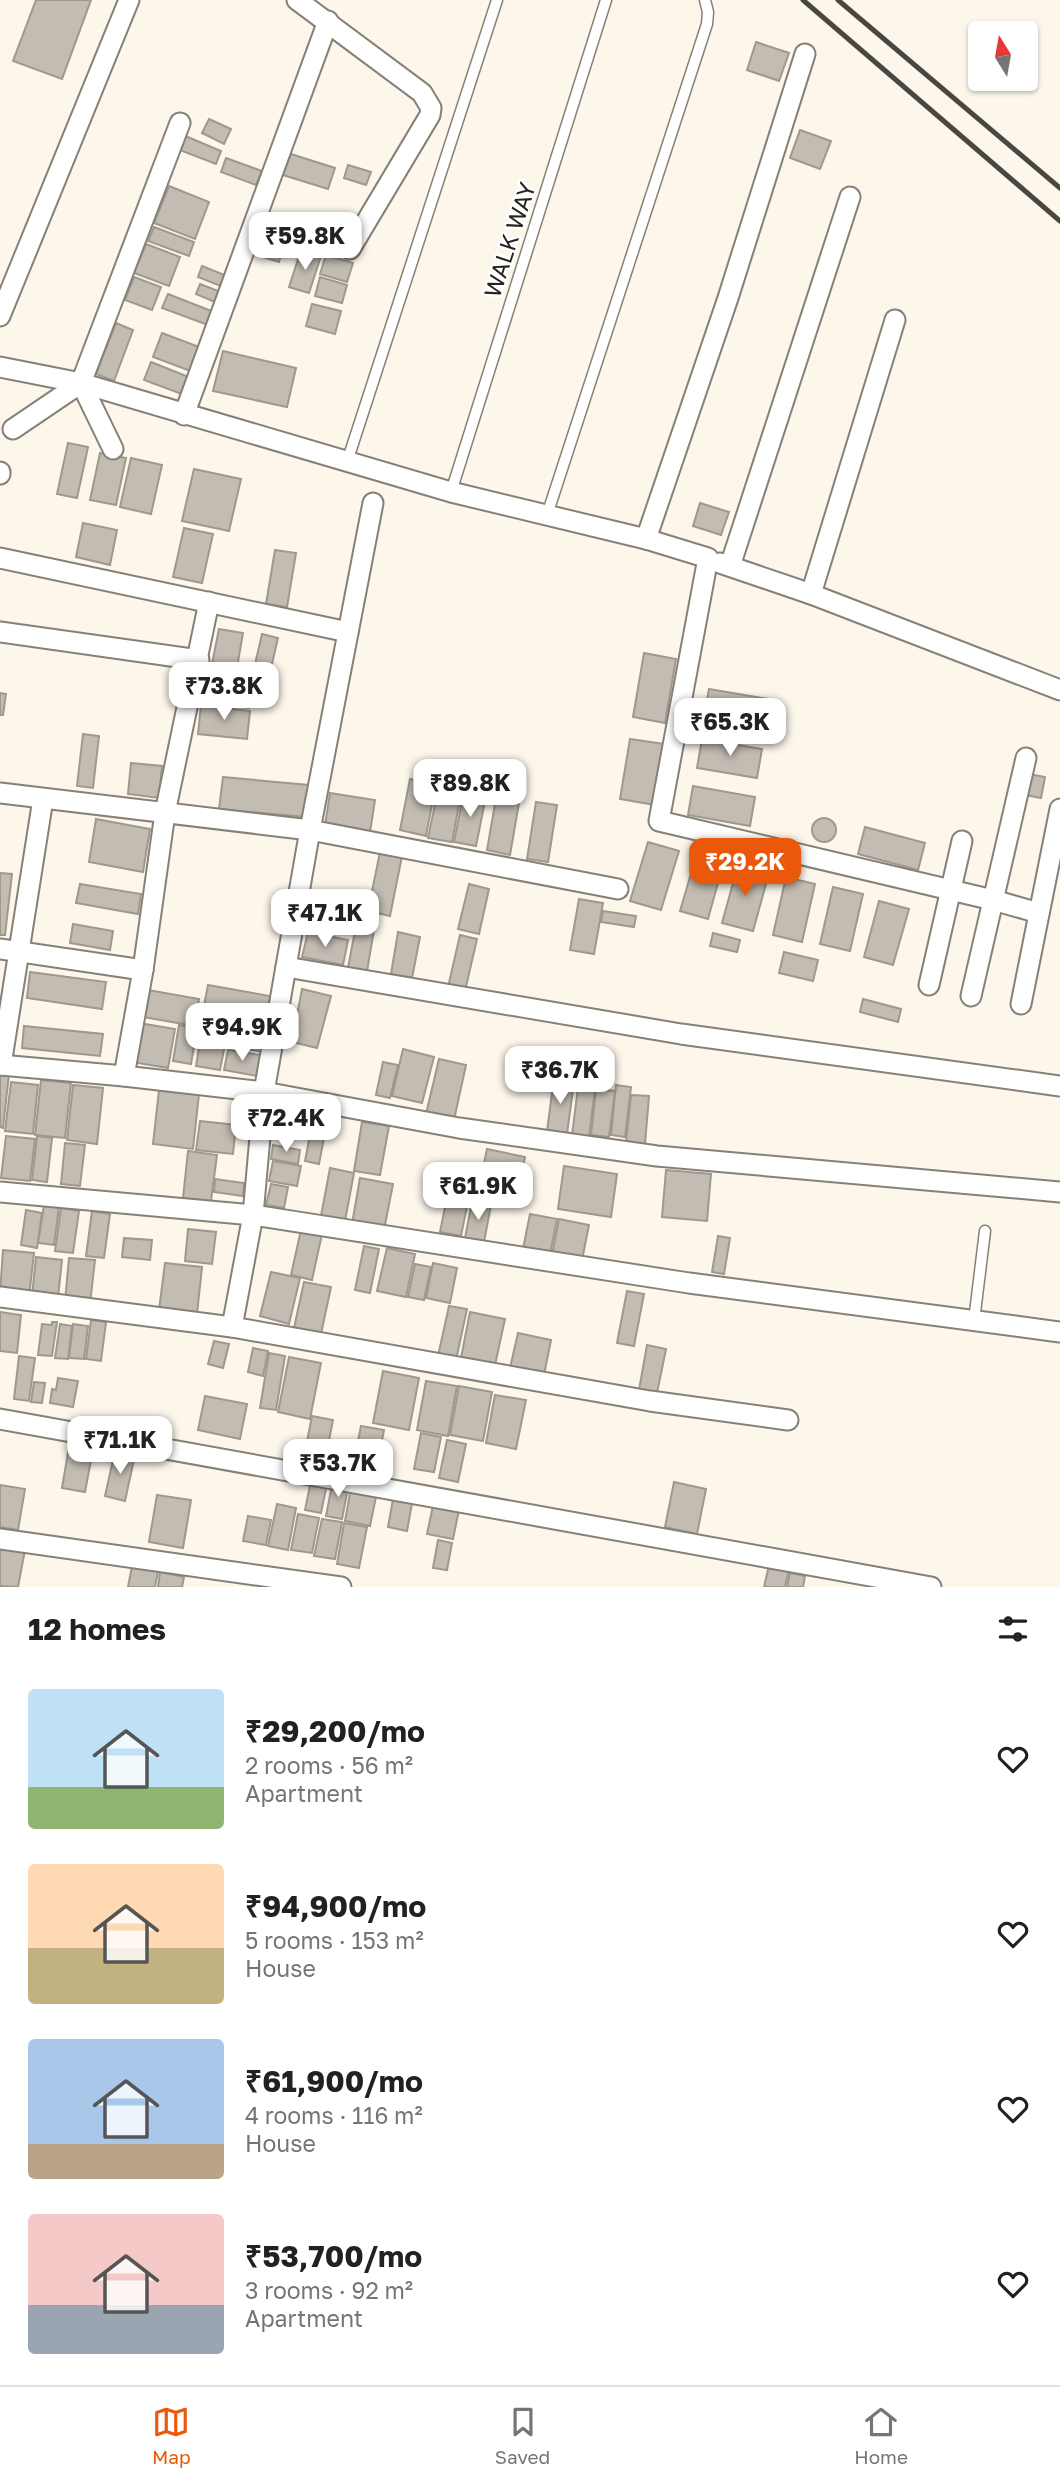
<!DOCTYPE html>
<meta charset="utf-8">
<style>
body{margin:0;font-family:"Golos Text",sans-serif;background:#f6f6f6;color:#202124;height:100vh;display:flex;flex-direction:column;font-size:26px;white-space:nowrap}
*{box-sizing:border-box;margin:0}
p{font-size:23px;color:#757577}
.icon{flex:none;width:38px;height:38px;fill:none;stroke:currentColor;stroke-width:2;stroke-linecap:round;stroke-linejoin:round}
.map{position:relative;height:1587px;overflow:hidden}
.sheet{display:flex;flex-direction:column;background:#fff;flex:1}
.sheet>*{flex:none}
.needle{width:46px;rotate:349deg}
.fabs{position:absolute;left:968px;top:21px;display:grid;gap:14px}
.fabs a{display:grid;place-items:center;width:70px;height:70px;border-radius:7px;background:#fff;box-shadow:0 2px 5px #0004;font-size:35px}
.price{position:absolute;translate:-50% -60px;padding:0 16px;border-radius:14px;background:#fff;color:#222;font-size:23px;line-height:46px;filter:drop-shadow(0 2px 4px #0008)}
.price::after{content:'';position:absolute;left:50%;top:42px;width:21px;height:16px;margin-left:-10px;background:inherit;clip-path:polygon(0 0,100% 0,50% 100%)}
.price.selected{background:#ea580c;color:#fff}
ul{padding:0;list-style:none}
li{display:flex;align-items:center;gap:21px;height:175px;padding:0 28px}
li span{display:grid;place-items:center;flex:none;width:196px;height:140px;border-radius:7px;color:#555}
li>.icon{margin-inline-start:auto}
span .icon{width:84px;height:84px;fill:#fffc;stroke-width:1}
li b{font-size:30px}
h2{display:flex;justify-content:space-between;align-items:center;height:84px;padding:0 28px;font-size:30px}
.dock{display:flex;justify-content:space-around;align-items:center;height:98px;border-top:2px solid #e0e0e0;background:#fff;font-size:19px;color:#757577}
.dock a{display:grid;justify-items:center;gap:4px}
.dock .selected{color:#ea580c}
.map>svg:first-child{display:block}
</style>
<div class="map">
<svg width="1060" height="1587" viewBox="0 0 1060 1587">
<rect width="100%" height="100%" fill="#fcf6eb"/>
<g fill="#c2bcb2" stroke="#9e988e" stroke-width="2">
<path d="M36,0H91L62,79L13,61Z"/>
<path d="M756,42L789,53L779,81L747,70Z"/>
<path d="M209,119L231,129L224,144L202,133Z"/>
<path d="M800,130L831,141L820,169L790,158Z"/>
<path d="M183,135L221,151L216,164L177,149Z"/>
<path d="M291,154L335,168L328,189L283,175Z"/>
<path d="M226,158L262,171L256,185L221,172Z"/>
<path d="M348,165L371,172L366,185L344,178Z"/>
<path d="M169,186L209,202L195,239L154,223Z"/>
<path d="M154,227L194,242L189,256L148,241Z"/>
<path d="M257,240L283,248L279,262L253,254Z"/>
<path d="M146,244L180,257L169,286L134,273Z"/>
<path d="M301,250L321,256L309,293L289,287Z"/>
<path d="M326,255L353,263L347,282L320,274Z"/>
<path d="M202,266L227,276L223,287L198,277Z"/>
<path d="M134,277L161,287L152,310L125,300Z"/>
<path d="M320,277L347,285L342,303L315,296Z"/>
<path d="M200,284L221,292L217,303L196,294Z"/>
<path d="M168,294L214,312L208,325L162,308Z"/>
<path d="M312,304L341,311L335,334L306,326Z"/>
<path d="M116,323L133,330L114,381L96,374Z"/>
<path d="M162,333L202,348L193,372L153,357Z"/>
<path d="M223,351L296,368L287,407L213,391Z"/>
<path d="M151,362L194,379L187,396L144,380Z"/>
<path d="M68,443L88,447L77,498L57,494Z"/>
<path d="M100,453L126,458L116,505L90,500Z"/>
<path d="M131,458L162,465L151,514L120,507Z"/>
<path d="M194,469L241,479L229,531L182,521Z"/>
<path d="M700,503L729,512L721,535L693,526Z"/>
<path d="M83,523L117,530L110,565L76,557Z"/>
<path d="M184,528L213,534L202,583L173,577Z"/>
<path d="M275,550L296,553L287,607L266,604Z"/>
<path d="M219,629L243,633L236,673L211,669Z"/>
<path d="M262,634L278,638L269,677L253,673Z"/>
<path d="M644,653L676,659L665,723L633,717Z"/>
<path d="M207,678L253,684L249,708L204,703Z"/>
<path d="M709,689L769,699L763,732L703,722Z"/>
<path d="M0,693L6,694L3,715H0Z"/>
<path d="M201,705L250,711L247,739L198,734Z"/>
<path d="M83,734L99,736L93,788L77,786Z"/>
<path d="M630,739L665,744L655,805L620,799Z"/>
<path d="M702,739L762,749L757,778L697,768Z"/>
<path d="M131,763L162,766L159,798L128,794Z"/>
<path d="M1029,774L1045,777L1041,798L1025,795Z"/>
<path d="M223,777L309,785L306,817L219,809Z"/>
<path d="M410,779L436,784L426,836L400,830Z"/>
<path d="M693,786L755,797L750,826L688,815Z"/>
<path d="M438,790L461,794L452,842L428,838Z"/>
<path d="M464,792L486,796L476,846L454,842Z"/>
<path d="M330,793L375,800L370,832L325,825Z"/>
<path d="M496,798L519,803L510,855L487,850Z"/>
<path d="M536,802L557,805L548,862L527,859Z"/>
<circle cx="824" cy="830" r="12"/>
<path d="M96,819L150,829L143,872L89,862Z"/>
<path d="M865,827L925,843L918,870L858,854Z"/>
<path d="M648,842L679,851L661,910L630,901Z"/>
<path d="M380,852L402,856L390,916L368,911Z"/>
<path d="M697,853L724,861L708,919L680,911Z"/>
<path d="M738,865L769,873L753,931L722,923Z"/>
<path d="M0,873L12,874L5,935H0Z"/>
<path d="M786,877L815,884L802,942L773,935Z"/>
<path d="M80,884L141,894L138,914L76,903Z"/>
<path d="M469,884L489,889L479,934L458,929Z"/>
<path d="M833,887L863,894L850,951L820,944Z"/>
<path d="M579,899L603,903L594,954L570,950Z"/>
<path d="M879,901L909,909L893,965L864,957Z"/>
<path d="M603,911L636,916L634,927L601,922Z"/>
<path d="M358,915L376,918L367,971L348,968Z"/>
<path d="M73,924L113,931L110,950L70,943Z"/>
<path d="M308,932L348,940L343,965L302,957Z"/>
<path d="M398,932L420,937L412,978L391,974Z"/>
<path d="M713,933L740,940L737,952L710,946Z"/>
<path d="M460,935L477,939L465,991L448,987Z"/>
<path d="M784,952L818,960L813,981L779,973Z"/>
<path d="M30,972L106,982L102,1009L27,998Z"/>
<path d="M208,985L275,997L270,1023L203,1011Z"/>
<path d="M302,989L331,996L317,1048L292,1042Z"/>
<path d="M148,990L199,999L195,1026L143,1017Z"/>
<path d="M863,999L901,1009L898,1022L860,1012Z"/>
<path d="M139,1023L175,1029L168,1068L132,1062Z"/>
<path d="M179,1025L197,1028L191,1064L173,1061Z"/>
<path d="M230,1025L266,1031L263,1052L226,1045Z"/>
<path d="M24,1026L103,1034L100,1056L22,1048Z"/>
<path d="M202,1030L227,1034L220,1070L196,1066Z"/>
<path d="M403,1049L434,1057L422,1103L392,1096Z"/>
<path d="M228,1050L260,1055L257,1076L224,1070Z"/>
<path d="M439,1059L466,1065L454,1120L426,1114Z"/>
<path d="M383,1062L398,1065L390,1098L376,1095Z"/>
<path d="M0,1074H9L3,1128L0,1127Z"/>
<path d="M554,1079L574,1082L567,1134L547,1131Z"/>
<path d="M41,1080L71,1083L65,1138L35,1135Z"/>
<path d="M11,1082L38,1085L33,1134L5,1131Z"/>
<path d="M73,1085L103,1088L97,1144L67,1140Z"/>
<path d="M616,1085L631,1087L625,1137L611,1135Z"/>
<path d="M578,1087L595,1089L589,1137L572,1135Z"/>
<path d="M596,1089L615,1091L609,1137L591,1135Z"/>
<path d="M159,1090L199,1094L193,1149L153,1144Z"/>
<path d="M631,1095L649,1096L645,1144L626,1142Z"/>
<path d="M314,1114L328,1117L319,1164L305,1161Z"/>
<path d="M200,1121L236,1125L233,1154L196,1150Z"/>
<path d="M362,1122L389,1126L380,1175L354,1171Z"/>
<path d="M6,1136L35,1139L30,1181L1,1178Z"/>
<path d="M37,1136L52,1138L47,1182L32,1180Z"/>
<path d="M65,1143L85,1145L80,1186L61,1184Z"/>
<path d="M273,1145L300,1150L298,1164L271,1159Z"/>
<path d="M487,1149L525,1157L516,1201L478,1193Z"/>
<path d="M188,1151L217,1155L211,1201L183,1198Z"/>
<path d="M273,1161L301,1166L297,1186L269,1181Z"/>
<path d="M564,1166L617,1174L611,1217L558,1209Z"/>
<path d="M330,1168L354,1173L345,1221L321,1216Z"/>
<path d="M666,1170L711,1174L707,1221L662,1217Z"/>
<path d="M360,1178L393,1184L384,1230L352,1224Z"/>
<path d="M215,1179L244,1183L243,1196L214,1192Z"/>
<path d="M271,1184L288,1187L284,1208L266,1205Z"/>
<path d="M449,1187L470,1191L461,1236L440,1232Z"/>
<path d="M473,1197L492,1200L483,1247L464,1243Z"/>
<path d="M44,1205L59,1207L54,1245L38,1243Z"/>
<path d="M61,1208L79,1211L73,1253L55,1251Z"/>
<path d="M26,1210L42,1213L37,1248L21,1245Z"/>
<path d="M92,1211L110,1214L104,1258L86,1256Z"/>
<path d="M530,1214L557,1219L549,1260L522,1254Z"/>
<path d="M559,1219L589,1225L581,1265L551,1260Z"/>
<path d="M188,1229L216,1232L212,1264L185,1261Z"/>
<path d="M301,1230L322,1234L312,1280L291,1275Z"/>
<path d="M718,1236L730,1238L724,1274L712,1272Z"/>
<path d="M124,1238L152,1240L150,1260L122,1257Z"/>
<path d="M364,1246L379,1249L370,1293L355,1290Z"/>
<path d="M387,1248L415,1254L406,1297L377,1291Z"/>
<path d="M3,1250L34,1253L29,1297L0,1293Z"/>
<path d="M36,1257L62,1260L58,1298L32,1295Z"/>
<path d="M69,1258L95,1260L90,1304L65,1301Z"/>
<path d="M165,1263L202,1267L197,1314L159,1310Z"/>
<path d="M433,1263L457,1268L450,1303L426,1298Z"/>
<path d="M415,1264L431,1267L424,1300L408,1297Z"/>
<path d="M271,1272L300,1278L289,1324L260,1316Z"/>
<path d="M304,1282L331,1287L321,1334L294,1328Z"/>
<path d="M627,1291L644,1294L634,1346L617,1343Z"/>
<path d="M449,1306L467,1309L456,1360L438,1356Z"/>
<path d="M0,1312L21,1315L17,1353L0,1351Z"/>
<path d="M470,1312L505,1319L495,1365L461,1358Z"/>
<path d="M91,1320L106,1322L101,1361L86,1359Z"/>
<path d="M52,1322H57L52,1356L38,1355L42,1324L52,1325Z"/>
<path d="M60,1324L72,1326L68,1359L55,1358Z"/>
<path d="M73,1324L88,1326L84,1359L69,1358Z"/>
<path d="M518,1333L551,1340L544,1375L510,1368Z"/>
<path d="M214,1341L229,1344L223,1368L208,1364Z"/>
<path d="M647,1345L666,1349L657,1393L639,1390Z"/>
<path d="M253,1348L268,1351L263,1376L248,1372Z"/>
<path d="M269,1353L285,1356L276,1410L260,1408Z"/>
<path d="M19,1356L35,1358L29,1401L14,1399Z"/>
<path d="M289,1357L321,1363L310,1419L278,1412Z"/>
<path d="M383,1371L419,1378L409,1430L373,1423Z"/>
<path d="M58,1378L78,1381L73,1407L50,1403L52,1389L56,1390Z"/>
<path d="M426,1381L457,1386L448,1436L417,1430Z"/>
<path d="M34,1382L45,1383L42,1403L31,1402Z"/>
<path d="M459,1386L492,1392L483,1441L450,1435Z"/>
<path d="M495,1395L526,1400L516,1449L486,1443Z"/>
<path d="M205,1396L247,1404L240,1439L198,1430Z"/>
<path d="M312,1416L333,1420L324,1466L303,1462Z"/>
<path d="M361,1426L384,1430L377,1466L354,1461Z"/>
<path d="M421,1433L441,1437L434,1472L414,1469Z"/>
<path d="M71,1435L95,1439L85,1492L62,1488Z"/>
<path d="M447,1440L466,1444L458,1482L439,1478Z"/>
<path d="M115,1451L135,1455L125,1501L105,1496Z"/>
<path d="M312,1476L328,1479L321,1513L305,1510Z"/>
<path d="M333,1480L349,1483L342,1519L326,1516Z"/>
<path d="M352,1482L378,1487L370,1526L345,1521Z"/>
<path d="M674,1482L706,1489L697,1534L665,1527Z"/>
<path d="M0,1485L25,1489L18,1530L0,1527Z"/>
<path d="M394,1494L413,1498L407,1531L388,1527Z"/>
<path d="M157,1495L191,1500L183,1548L149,1542Z"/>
<path d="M434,1501L460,1505L453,1539L427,1534Z"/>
<path d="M277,1504L296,1508L288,1550L268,1546Z"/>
<path d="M298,1514L319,1518L312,1553L291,1550Z"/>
<path d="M248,1516L271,1520L266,1545L243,1541Z"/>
<path d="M322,1519L342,1522L335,1559L314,1556Z"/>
<path d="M344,1523L367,1527L359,1568L337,1564Z"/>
<path d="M438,1540L452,1543L447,1570L433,1568Z"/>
<path d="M0,1545L25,1550L18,1587L0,1586Z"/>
<path d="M769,1565L789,1569L785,1587H764Z"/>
<path d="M132,1566L158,1571L155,1587H128Z"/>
<path d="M160,1572L184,1577L182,1587H158Z"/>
<path d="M790,1573L805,1576L803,1587H787Z"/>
</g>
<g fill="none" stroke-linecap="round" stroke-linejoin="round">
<defs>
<g id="lane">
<path d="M347,462L497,0"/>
<path d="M451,492L606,0"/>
<path d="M547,515L707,24L708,12L705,0"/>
<path d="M974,1321L985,1231"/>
</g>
<g id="street">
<path d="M297,0L422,93L431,108L430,115L350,249"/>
<path d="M0,316L129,0"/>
<path d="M0,367L81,383L451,492L646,539L708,558L659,821L993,900L1039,913"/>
<path d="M81,383L180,123"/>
<path d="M184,415L328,21"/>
<path d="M13,429L81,383L113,449"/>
<path d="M0,474V472"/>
<path d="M646,539L728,298L805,54"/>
<path d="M0,558L348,632"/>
<path d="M720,563L811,594L1060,690"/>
<path d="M730,566L850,197"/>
<path d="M811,594L895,320"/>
<path d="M0,632L199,660"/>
<path d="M0,793L310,830L618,889"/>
<path d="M0,949L143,970"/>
<path d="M286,967L681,1034L1060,1086"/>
<path d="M929,985L962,841"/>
<path d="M971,996L1026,758"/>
<path d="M1021,1004L1060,809"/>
<path d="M0,1065L124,1076L264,1092L459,1128L657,1156L1060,1192"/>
<path d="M1,1065L43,799"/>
<path d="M124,1076L143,970L165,813L209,602"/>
<path d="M0,1192L253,1215L689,1283L1060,1332"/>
<path d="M0,1297L232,1327L650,1401L788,1420"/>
<path d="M232,1327L253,1215L264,1092L310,830L373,503"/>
<path d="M0,1419L931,1587"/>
<path d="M0,1539L341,1587"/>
</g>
</defs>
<use href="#lane" stroke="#868177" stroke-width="13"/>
<use href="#street" stroke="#868177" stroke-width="23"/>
<use href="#lane" stroke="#fff" stroke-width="10"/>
<use href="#street" stroke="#fff" stroke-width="19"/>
<g stroke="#4a4742" stroke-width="5">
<path d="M803,0L1060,221"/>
<path d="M838,0L1060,188"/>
</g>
</g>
<g text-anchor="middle" stroke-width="5" stroke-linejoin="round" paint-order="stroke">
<g font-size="23" fill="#25231f" stroke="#fff">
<text transform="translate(510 240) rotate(-72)" y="8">WALK WAY</text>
</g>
</g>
</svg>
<div class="fabs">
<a><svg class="needle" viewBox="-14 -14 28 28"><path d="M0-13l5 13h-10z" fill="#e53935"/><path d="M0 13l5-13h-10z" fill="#757577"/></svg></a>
</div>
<b class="price" style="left:305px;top:272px">₹59.8K</b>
<b class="price" style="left:224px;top:722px">₹73.8K</b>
<b class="price" style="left:730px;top:758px">₹65.3K</b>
<b class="price" style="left:470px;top:819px">₹89.8K</b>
<b class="price selected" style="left:745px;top:898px">₹29.2K</b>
<b class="price" style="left:325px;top:949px">₹47.1K</b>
<b class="price" style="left:242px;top:1063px">₹94.9K</b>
<b class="price" style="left:560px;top:1106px">₹36.7K</b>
<b class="price" style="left:286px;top:1154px">₹72.4K</b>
<b class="price" style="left:478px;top:1222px">₹61.9K</b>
<b class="price" style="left:120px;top:1476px">₹71.1K</b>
<b class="price" style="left:338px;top:1499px">₹53.7K</b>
</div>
<section class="sheet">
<h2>12 homes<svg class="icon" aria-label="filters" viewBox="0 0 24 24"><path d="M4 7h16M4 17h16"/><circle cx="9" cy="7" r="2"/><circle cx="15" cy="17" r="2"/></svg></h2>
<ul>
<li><span style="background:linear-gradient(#bfe0f5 70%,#8fb573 0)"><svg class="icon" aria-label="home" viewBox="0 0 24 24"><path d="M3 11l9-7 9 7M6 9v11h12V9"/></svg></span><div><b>₹29,200/mo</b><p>2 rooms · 56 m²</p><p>Apartment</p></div><svg class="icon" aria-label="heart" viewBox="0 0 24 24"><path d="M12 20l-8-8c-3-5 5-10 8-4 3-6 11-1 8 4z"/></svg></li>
<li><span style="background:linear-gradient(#ffd9b3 60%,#c2b280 0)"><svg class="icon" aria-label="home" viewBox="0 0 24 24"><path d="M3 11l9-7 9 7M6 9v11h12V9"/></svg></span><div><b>₹94,900/mo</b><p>5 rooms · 153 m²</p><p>House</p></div><svg class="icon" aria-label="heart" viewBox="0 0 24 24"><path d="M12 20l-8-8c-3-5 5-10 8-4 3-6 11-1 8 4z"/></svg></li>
<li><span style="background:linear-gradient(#a9c7e8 75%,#b9a48a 0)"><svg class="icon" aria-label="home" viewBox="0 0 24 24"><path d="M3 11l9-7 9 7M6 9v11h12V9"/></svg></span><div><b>₹61,900/mo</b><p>4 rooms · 116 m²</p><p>House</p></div><svg class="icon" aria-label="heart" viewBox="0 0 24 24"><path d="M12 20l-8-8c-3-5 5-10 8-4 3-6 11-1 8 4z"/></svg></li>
<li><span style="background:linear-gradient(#f6c9c9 65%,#9aa5b1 0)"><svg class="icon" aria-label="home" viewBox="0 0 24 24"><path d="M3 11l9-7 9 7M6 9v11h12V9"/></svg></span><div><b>₹53,700/mo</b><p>3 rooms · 92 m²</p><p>Apartment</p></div><svg class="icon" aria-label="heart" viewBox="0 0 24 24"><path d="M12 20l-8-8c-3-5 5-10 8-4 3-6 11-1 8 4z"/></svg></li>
</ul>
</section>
<nav class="dock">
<a class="selected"><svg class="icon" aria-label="map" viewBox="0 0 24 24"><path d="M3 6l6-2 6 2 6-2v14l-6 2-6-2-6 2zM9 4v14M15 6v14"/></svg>Map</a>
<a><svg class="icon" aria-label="saved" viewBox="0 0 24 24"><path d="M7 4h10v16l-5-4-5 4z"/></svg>Saved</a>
<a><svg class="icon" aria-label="home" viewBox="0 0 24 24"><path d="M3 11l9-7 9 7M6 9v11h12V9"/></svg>Home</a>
</nav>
